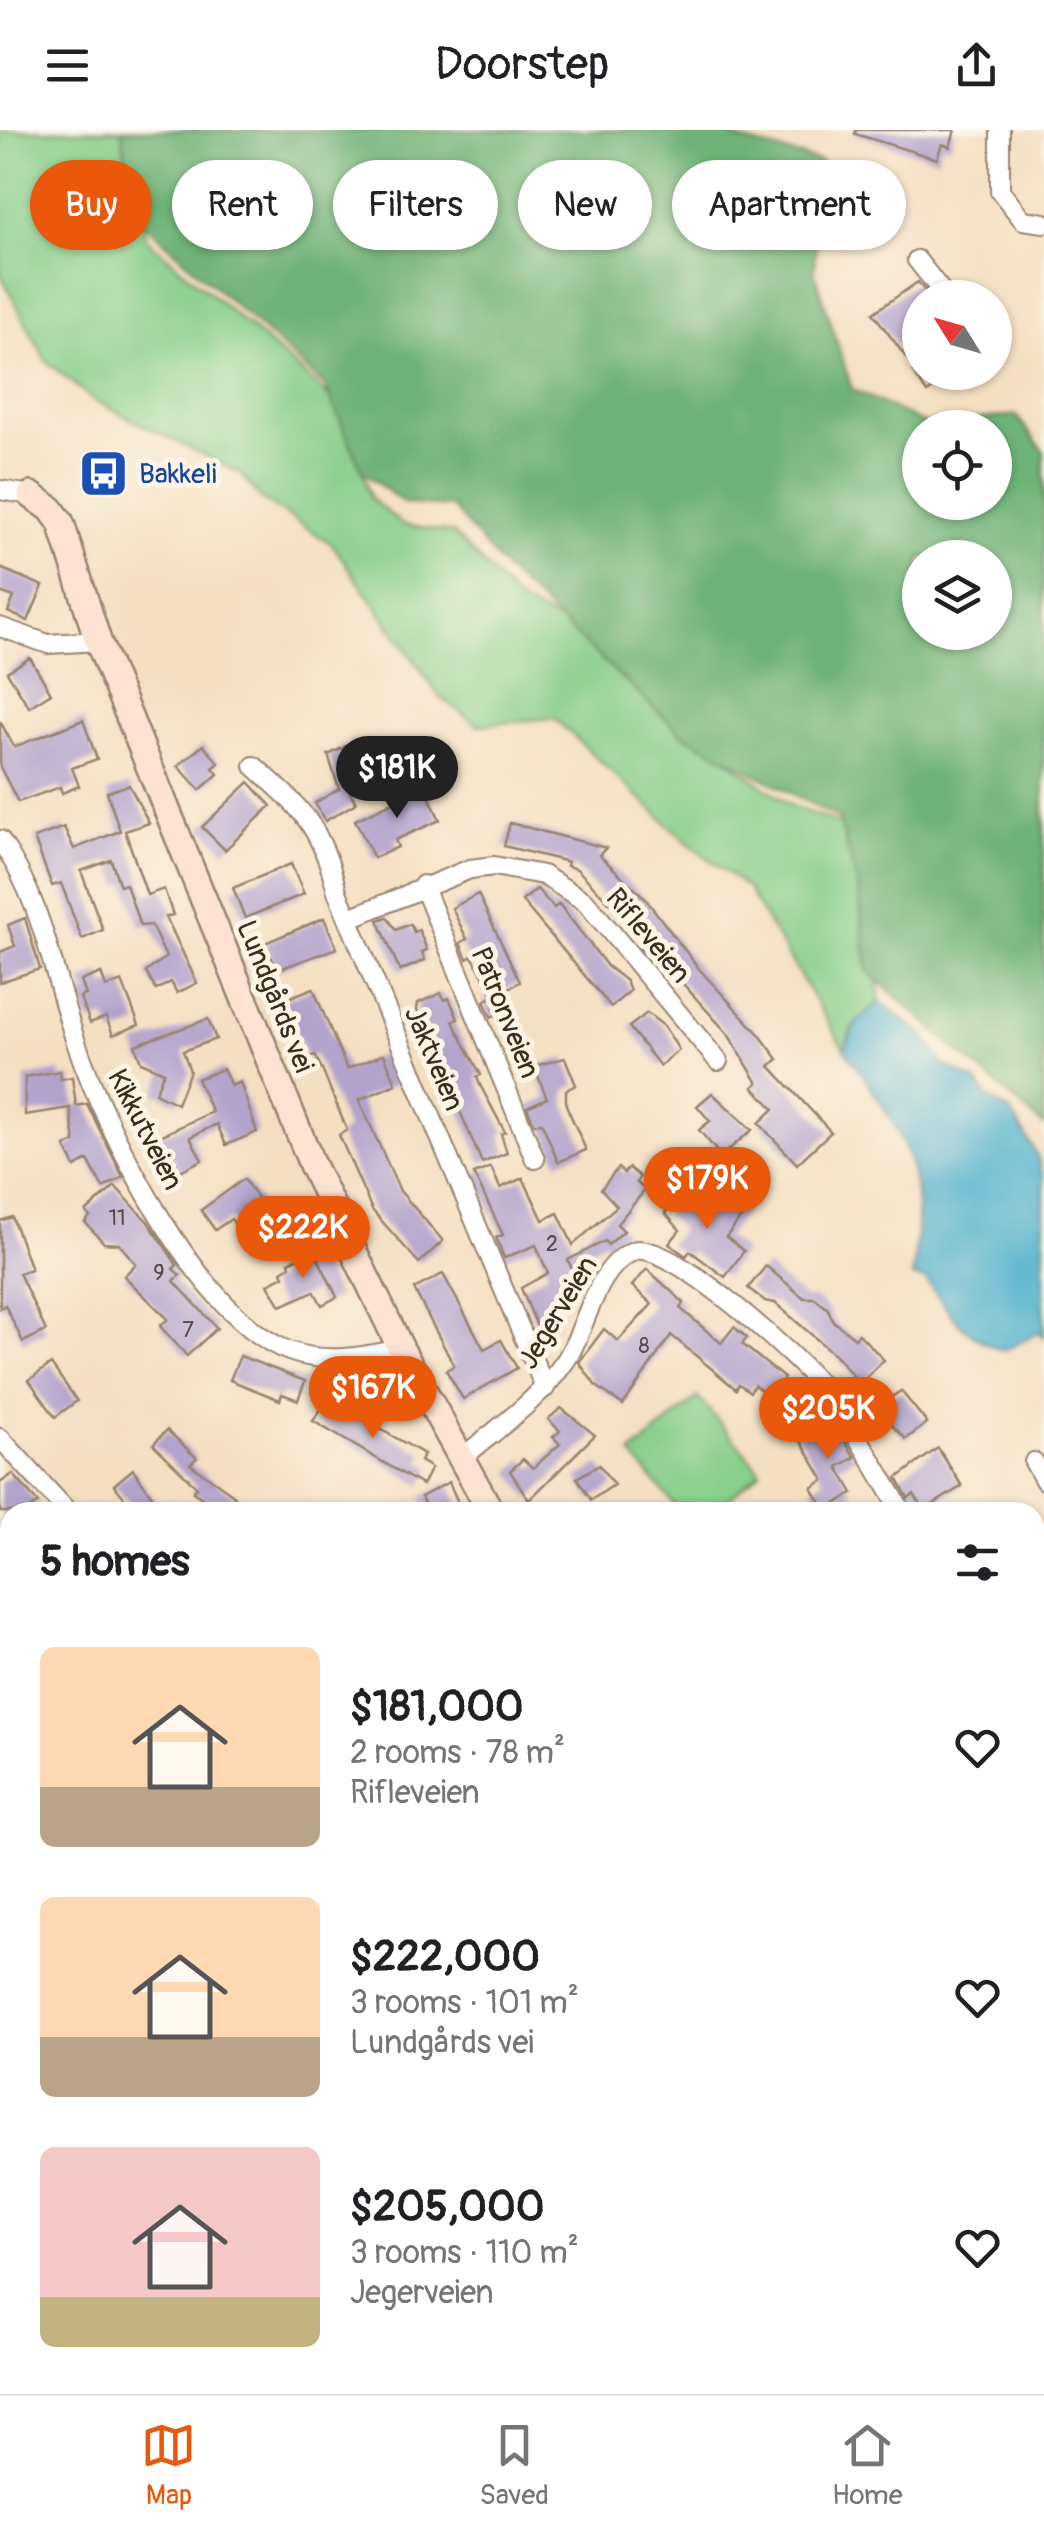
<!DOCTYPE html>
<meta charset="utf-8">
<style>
body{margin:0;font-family:Pangolin,sans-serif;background:#f6f6f6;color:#202124;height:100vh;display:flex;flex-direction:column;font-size:38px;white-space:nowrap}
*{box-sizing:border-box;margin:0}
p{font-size:32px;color:#757577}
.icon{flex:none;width:55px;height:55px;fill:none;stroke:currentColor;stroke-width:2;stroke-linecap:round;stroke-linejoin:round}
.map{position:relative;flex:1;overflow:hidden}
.sheet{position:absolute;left:0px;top:1372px;width:1045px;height:892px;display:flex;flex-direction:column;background:#fff;border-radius:30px 30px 0 0;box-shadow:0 2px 8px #0004}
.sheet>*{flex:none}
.top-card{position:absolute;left:30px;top:30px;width:985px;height:90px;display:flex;gap:20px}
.needle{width:65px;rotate:307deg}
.fabs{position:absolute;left:902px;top:150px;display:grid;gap:20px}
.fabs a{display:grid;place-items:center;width:110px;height:110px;border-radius:50%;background:#fff;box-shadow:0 2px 8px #0004;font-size:50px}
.price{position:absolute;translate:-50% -85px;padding:0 22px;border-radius:35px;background:#ea580c;color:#fff;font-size:32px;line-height:65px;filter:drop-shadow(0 2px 5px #0008)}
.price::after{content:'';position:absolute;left:50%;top:60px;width:30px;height:22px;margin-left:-15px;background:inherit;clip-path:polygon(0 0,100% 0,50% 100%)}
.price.current{background:#222;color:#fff}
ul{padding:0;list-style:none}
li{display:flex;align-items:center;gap:30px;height:250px;padding:0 40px}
li span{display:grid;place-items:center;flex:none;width:280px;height:200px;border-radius:15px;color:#555}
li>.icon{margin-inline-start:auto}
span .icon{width:120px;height:120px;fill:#fffc;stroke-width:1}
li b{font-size:42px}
h2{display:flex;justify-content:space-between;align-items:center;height:120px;padding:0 40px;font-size:42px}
.chip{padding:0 35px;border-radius:45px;background:#fff;box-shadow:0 2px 8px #0004;font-size:35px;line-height:90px}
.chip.current{background:#ea580c;color:#fff}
header{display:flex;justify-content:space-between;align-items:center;height:130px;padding:0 40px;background:#fff;font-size:45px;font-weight:600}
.tabs{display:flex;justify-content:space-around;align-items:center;height:140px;border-top:2px solid #e0e0e0;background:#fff;font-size:28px;color:#757577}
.tabs a{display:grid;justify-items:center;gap:5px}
.tabs .current{color:#ea580c}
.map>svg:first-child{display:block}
</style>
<header><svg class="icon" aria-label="menu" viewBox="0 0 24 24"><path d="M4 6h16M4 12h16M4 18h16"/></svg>Doorstep<svg class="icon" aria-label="share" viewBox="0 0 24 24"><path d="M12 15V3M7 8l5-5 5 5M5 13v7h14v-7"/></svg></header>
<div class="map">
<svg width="1044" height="2264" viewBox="0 0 1044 2264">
<rect width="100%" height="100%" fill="#fcf5e5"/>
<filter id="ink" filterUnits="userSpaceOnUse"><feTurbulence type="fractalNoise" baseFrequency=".01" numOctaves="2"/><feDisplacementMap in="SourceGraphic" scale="20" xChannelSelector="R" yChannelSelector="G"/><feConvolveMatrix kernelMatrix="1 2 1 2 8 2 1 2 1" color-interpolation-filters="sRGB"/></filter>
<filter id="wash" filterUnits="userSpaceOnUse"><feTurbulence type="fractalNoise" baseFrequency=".0048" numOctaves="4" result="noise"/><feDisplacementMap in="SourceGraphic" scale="40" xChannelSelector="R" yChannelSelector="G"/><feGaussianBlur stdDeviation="2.25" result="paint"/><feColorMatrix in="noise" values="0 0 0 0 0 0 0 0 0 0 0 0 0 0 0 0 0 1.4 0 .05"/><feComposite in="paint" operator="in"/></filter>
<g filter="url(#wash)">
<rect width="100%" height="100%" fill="#f4dfc1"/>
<g fill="#87cf8a" stroke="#617c54" stroke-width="2.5">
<path d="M0,0H122L147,109L343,278L371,369L403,395L453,403L519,472L609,515L689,602L790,675L852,699L869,720L880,872L851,899L845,920L747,758L687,712L554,588L478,595L440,567L332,414L260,368L241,344L93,270L46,231L0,143Z"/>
<path d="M698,1267L761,1341L713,1382H681L631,1324Z"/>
</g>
<path fill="#6db276" stroke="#546e4a" stroke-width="2.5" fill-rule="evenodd" d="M121,0H727L737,9L822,32L814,141L852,259L927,295L1016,285L1044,322V996L868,842L858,756L839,689L682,604L506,441L452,377L405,374L363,342L325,256L135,85ZM920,298H995V372H920ZM920,428H995V502H920Z"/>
<g fill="#4fb0ce" stroke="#456d76" stroke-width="2.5">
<path d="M880,872L924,905L943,934L977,952L987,967L1012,983L1037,1025L1044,1048V1208L1039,1202L1004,1221C965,1208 948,1183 926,1150L912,1147C929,1038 905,1005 845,920C851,897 860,885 880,872Z"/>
<path d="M0,1596L10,1611V2255H548L556,2264H0Z"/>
</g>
<g id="blocks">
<g fill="#b2a3cc">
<path d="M856,0H955L950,17L942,14L937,29L855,4Z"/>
<path d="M918,152L931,168H920V242H958L927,263L913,242H917L873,183Z"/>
<path d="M0,438L43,456L28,491L8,482L14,467L0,462Z"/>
<path d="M30,528L51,563L29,577L7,542Z"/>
<path d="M83,590L97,629L72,638L79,656L62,663L60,657L18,672L0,637V591L14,617Z"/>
<path d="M357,611L369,649L348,658L356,673L325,691L315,673L339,659L328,625Z"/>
<path d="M203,615L219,633L213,638L218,644L200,660L178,636Z"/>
<path d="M249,652L271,676L225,720L202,697Z"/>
<path d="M129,655L149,693L125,701L147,765L164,759L173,785L166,787L197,853L177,863L171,852L156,860L146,842L166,827L151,795L140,796L126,754L120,756L111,730L81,741L103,800L82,809L61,753L52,756L34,708L64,697L74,719L120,701L107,662Z"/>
<path d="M425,657L440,690L395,710L398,717L374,728L355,690Z"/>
<path d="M510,693L606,718L599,725L644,767L700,840L759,904L778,929L770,936L831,1002L797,1034L759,993L774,979L753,957L758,953L728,904L657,825L650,830L638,816L645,810L577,739L567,736L568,732L504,716Z"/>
<path d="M291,734L304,764L245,788L233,758Z"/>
<path d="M537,759L554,778L559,774L607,836L626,851L630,861L611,877L522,771Z"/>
<path d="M478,764L520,852L499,863L507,878L491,887L484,871L494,866L472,826L467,829L460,813L467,809L452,778Z"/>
<path d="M387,787L396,800L410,794L414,802L419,800L427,820L422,822L425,830L400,841L378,790Z"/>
<path d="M25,788L40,839L0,852V822L15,816L8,795Z"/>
<path d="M324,788L337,818L277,840L265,813Z"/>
<path d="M101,843L106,857L122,851L139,895L113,905L106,887L90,893L80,867L86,865L81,851Z"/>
<path d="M313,858L347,939L384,924L396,954L359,970L400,1061L443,1111L419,1133L372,1080L339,1005L347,1000L321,937L315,925L307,928L283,870Z"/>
<path d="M441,863L445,870L449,868L458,889L453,891L456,898L481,945L477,947L480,955L505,1002L501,1004L507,1023L482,1033L417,880L418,873Z"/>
<path d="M647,883L664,896L679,920L660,936L629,897Z"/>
<path d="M208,889L216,909L183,921L190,941L177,974L155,963L164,942L141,932L135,915Z"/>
<path d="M565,928L576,955L566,960V975L586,1020L558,1032L542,993L534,994L527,977L547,968L534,936Z"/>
<path d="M223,939L231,956L240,952L257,1002L226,1015L217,994L190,1007L202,1030L180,1041L173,1027L158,1034L147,1012L212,982L197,949Z"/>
<path d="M60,941L61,949L72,947L76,976L87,974L123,1047L103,1058L88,1030L75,1037L65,1017L75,1012L70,978L25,985V947Z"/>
<path d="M712,963L752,1000L721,1026L699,1000L710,991L697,976Z"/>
<path d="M491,1037L500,1058L523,1048L543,1090L558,1083L573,1115L617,1076L601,1059L618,1038L624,1043L629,1038L640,1047L636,1052L645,1060L617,1094L624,1101L608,1115L605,1111L568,1130L580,1158L549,1175L557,1194L539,1201L521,1158L548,1143L536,1115L504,1128L496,1107L503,1105L474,1044Z"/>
<path d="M244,1049L275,1093L248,1112L231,1089L215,1100L201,1080Z"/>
<path d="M115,1056L149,1093L177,1135L173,1139L180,1145L174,1151L217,1198L187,1226L160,1196L168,1189L124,1146L136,1134L119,1114L104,1113L85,1092L90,1087L86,1082Z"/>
<path d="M722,1064L746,1081L726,1107L744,1121L725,1147L690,1121L686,1126L669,1114L680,1100L665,1083L679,1065L707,1084Z"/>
<path d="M12,1087L31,1139L19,1143L46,1201L23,1212L5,1175L0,1178V1091Z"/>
<path d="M314,1120L337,1167L322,1175L314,1161L281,1176L268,1154L284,1146L282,1141L290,1136L289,1132Z"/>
<path d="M766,1136L804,1168H815L828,1179L833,1191L855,1208L859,1204L884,1230L860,1254L836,1226L775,1173L765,1171L748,1158Z"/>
<path d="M647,1139L684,1173L680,1178L721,1213L734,1197L747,1208L742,1214L784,1248L770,1267L754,1255L750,1262L739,1254L736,1259L671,1205L623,1275L595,1255L579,1232L604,1199L618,1211L652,1174L632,1156Z"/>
<path d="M443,1144L484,1219L501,1210L517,1238L463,1269L446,1240L454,1236L414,1159Z"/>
<path d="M240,1226L305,1251L298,1270L282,1264L280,1270L230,1250Z"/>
<path d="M51,1234L77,1271L55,1287L29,1250Z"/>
<path d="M856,1253L875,1277L901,1261L927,1293L906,1309L889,1292L870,1304L843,1264Z"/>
<path d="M327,1269L424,1324L420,1331L431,1338L422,1355L313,1291Z"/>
<path d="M561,1278L595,1305L529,1370L510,1341L523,1329L533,1338L560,1314L553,1307L560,1301L548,1289Z"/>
<path d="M831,1290L855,1327L838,1337L853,1363L825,1380L812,1358L824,1350L798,1306Z"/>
<path d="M167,1300L197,1328L190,1334L235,1366L223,1382L193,1362L197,1357L153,1314Z"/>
<path d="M938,1318L962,1356L924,1380L914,1364L908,1368L897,1348Z"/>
<path d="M599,1335L614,1355L591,1370L577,1348Z"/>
<path d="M133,1339L159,1376L152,1382H136L114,1355Z"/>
<path d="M13,1344L38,1373L25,1382H0V1353Z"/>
<path d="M449,1352L462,1382H429L421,1367Z"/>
</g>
</g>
</g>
<g filter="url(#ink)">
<use href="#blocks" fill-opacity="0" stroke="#988470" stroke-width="2.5"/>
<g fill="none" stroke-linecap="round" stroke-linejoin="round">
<defs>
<g id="street">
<path d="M1000,0V61L1023,90L1044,93"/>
<path d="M917,130L947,168"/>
<path d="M0,360L31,365"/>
<path d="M0,497L48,514L98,511"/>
<path d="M254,636C302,679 322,697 337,762L545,1258"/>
<path d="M0,710C43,771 53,845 77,915C106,1001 200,1188 289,1221C327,1235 363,1226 401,1219"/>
<path d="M423,755L535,1029"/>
<path d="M350,788L470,739L494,736L543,745L586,772L718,931"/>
<path d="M0,1308L68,1382"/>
<path d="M461,1329C499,1297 538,1271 566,1230C587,1198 594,1139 633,1121C666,1106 802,1231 825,1260C854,1298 878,1341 902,1382"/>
<path d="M1034,1332L1044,1350"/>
<path d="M1035,2088L1044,2091"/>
</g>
<g id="secondary">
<path d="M31,365L51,379L61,393L98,511L313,1037L401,1219L491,1382"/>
<path d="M1035,1888L1044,1890"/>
<path d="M974,2255L978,2264"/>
</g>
</defs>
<use href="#street" stroke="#988470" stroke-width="22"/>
<use href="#secondary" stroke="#988470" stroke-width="30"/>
<use href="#street" stroke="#fff" stroke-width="18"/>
<use href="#secondary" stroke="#fee3d2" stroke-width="25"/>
</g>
</g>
<defs>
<symbol id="bus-square" viewBox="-11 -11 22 22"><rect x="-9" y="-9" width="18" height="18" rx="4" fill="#1a4fb4" stroke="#fcf5e5"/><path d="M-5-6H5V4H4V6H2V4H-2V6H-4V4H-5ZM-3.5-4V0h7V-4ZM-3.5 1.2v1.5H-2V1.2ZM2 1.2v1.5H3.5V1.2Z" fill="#fff"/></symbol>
</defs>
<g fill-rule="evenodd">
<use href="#bus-square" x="76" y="316" width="55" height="55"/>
</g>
<g text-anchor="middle" stroke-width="10" stroke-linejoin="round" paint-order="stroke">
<g font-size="22" fill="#59484a">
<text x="117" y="1095">11</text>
<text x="552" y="1121">2</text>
<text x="159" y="1150">9</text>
<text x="188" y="1207">7</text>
<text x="644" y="1223">8</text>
</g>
<g font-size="28" fill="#164399" stroke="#fcf5e5" text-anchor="start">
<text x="139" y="353">Bakkeli</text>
</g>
<g font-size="28" fill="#3b2a1e" stroke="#fcf5e5">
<text transform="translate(649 805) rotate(50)" y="10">Rifleveien</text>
<text transform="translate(276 866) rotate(68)" y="10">Lundgårds vei</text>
<text transform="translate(506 882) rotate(68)" y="10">Patronveien</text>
<text transform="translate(435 928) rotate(67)" y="10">Jaktveien</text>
<text transform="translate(146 999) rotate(63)" y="10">Kikkutveien</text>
<text transform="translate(557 1182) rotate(-59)" y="10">Jegerveien</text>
</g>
</g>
</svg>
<div class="fabs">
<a><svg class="needle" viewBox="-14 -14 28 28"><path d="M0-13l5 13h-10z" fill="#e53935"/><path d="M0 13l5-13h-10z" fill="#757577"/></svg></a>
<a><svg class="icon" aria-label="locate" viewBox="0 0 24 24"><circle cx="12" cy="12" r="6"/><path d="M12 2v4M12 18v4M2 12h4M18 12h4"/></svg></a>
<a><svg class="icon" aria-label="layers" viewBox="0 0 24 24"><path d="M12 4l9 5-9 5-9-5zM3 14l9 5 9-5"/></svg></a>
</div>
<b class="price current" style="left:397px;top:691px">$181K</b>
<b class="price" style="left:707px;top:1102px">$179K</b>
<b class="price" style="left:303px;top:1151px">$222K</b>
<b class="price" style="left:373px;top:1311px">$167K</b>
<b class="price" style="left:828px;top:1332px">$205K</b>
<div class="top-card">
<a class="chip current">Buy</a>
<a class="chip">Rent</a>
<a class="chip">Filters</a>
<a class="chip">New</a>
<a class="chip">Apartment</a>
</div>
<section class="sheet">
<h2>5 homes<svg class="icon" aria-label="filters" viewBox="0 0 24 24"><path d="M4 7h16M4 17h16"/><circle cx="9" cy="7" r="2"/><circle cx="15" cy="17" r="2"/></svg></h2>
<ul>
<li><span style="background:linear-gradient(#ffd9b3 70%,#b9a48a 0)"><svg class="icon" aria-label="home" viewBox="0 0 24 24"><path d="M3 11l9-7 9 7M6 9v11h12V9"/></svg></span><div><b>$181,000</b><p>2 rooms · 78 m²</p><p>Rifleveien</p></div><svg class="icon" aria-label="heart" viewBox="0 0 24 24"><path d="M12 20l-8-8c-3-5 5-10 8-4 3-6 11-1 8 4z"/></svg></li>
<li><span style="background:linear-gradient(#ffd9b3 70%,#b9a48a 0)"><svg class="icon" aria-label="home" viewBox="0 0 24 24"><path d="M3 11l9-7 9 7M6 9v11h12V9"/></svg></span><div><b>$222,000</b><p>3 rooms · 101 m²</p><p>Lundgårds vei</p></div><svg class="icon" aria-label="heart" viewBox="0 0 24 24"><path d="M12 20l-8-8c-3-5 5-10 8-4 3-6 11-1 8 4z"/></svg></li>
<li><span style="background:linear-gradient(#f6c9c9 75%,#c2b280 0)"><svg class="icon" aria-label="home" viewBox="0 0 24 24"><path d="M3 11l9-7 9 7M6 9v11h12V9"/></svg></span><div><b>$205,000</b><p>3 rooms · 110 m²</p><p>Jegerveien</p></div><svg class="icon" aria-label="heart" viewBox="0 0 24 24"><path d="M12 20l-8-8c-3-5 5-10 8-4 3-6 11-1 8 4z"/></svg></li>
</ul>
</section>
</div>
<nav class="tabs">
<a class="current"><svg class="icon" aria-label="map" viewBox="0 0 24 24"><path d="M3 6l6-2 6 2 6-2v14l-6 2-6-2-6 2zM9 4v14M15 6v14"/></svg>Map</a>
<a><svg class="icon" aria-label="saved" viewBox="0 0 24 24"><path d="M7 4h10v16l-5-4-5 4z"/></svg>Saved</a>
<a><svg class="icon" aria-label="home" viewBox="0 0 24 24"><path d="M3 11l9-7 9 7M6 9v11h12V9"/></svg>Home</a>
</nav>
